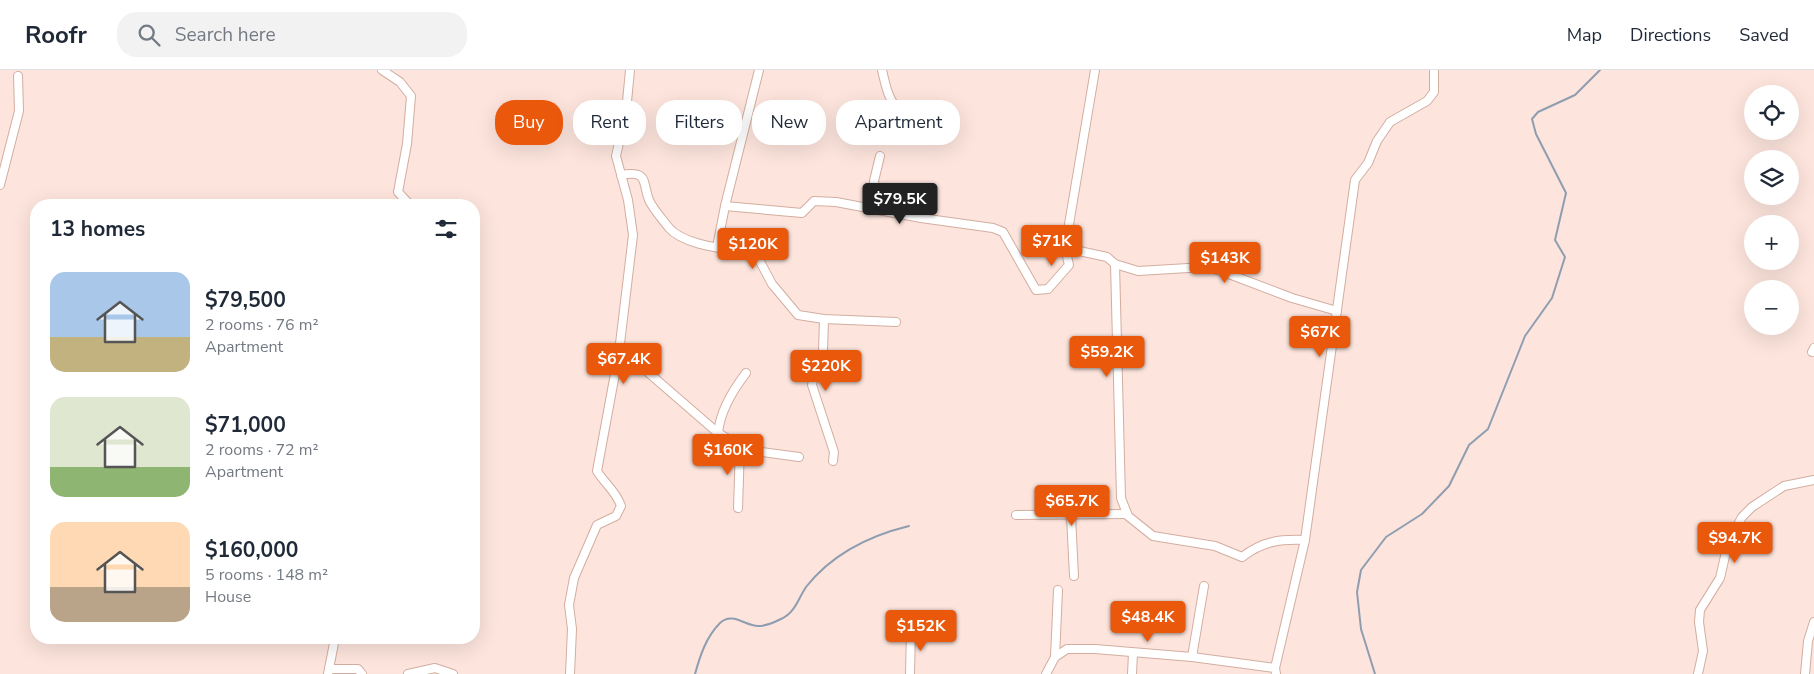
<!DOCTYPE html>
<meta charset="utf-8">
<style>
body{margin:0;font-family:"Nunito Sans",sans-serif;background:#f2f2f3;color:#1f2937;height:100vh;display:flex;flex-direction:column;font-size:19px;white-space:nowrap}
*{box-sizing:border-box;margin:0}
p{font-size:16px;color:#747a83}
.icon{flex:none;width:28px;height:28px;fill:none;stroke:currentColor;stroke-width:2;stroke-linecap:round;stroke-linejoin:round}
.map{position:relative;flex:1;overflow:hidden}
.side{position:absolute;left:30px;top:129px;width:450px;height:445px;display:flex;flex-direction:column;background:#fff;border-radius:20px;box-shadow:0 5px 20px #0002}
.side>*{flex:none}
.top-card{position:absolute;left:495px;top:30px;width:475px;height:45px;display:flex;gap:10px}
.controls{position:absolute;left:1744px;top:15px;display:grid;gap:10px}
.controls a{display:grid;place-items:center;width:55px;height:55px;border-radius:50%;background:#fff;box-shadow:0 5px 20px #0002;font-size:25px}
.price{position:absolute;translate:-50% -42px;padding:0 11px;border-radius:5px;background:#ea580c;color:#fff;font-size:16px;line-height:32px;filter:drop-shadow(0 1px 2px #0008)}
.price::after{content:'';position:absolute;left:50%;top:30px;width:15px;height:11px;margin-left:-8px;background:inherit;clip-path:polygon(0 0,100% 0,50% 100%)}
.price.active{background:#222;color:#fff}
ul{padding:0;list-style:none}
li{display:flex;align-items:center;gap:15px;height:125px;padding:0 20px}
li span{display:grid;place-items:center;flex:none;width:140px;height:100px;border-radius:15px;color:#555}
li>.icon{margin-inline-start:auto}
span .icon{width:60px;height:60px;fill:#fffc;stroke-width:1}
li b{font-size:21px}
h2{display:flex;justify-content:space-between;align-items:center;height:60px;padding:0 20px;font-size:21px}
.tag{padding:0 18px;border-radius:20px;background:#fff;box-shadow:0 5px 20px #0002;font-size:18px;line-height:45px}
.tag.active{background:#ea580c;color:#fff}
header{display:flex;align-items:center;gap:30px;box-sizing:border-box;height:70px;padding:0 25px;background:#fff;border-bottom:1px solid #e0e1e3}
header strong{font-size:24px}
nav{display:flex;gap:28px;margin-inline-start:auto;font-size:18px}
.search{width:350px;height:45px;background:#f2f2f3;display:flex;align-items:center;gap:12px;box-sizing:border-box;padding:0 18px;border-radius:20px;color:#747a83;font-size:19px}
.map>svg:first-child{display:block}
</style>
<header>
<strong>Roofr</strong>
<div class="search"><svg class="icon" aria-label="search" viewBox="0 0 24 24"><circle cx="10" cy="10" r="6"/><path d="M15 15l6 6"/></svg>Search here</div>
<nav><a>Map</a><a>Directions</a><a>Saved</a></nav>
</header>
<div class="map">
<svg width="1814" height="604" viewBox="0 0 1814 604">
<rect width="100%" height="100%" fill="#fde5dd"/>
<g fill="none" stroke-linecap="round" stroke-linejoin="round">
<g stroke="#8f9db1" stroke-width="2">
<path d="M695,604C700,586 706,567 720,553C733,541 746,557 759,556C765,556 775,552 781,549C795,543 798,529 806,517C832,484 868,466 909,456"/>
<path d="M1375,604L1361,559L1357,522L1361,500L1386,467L1422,444L1449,416L1469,375L1488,359L1525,266L1552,228L1565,187L1555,170L1566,123L1536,64L1532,49L1538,42L1575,25L1600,0"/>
</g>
<defs>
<g id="minor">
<path d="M382,0L400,12L411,26L407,74L398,122L410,135"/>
<path d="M882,0C886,18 889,32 902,44"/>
<path d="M1095,0L1065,178L1107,187L1115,194L1121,428L1128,446L1153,466L1215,476L1242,487C1263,471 1280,469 1305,470"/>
<path d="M621,105C649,100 642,112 649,130C653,139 663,150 669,158C686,177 732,179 756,184L772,214L798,245L824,249L896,252"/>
<path d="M0,115L19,41L18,6"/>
<path d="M725,136L802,143L814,131L836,132L921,148L993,158L1003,162L1036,220L1048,219L1069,195L1065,178"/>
<path d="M875,140L877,131L874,111L880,86"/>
<path d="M717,177L725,136L759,0"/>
<path d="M1115,194L1138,201L1205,197L1221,201L1292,228L1337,241"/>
<path d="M824,249L823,282L815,301L812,315L834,382L833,391"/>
<path d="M619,282L628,285L718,363L747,380L799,387"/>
<path d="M1812,282L1814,278"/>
<path d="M718,363C720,342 733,320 746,303"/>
<path d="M738,438L740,376"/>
<path d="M1016,445L1127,444"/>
<path d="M1071,446L1074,506"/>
<path d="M1055,587L1058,520"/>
<path d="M1192,587L1204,516"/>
<path d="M329,599H358L362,604"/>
<path d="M328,604L335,568"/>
<path d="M408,604L435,598L453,604"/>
<path d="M570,604L572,559L569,535L574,508L597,455L616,446L621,436C616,421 605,414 597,401L619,282L633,165L628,130L616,86L626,42L630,0"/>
<path d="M910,604L911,559"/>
<path d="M1046,604L1055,587L1067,579H1095L1192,587L1275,598"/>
<path d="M1132,604L1133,583"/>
<path d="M1276,604L1275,598L1305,470L1355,110L1368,93L1377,71L1390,52L1427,31L1434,22V0"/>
<path d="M1698,604L1703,581L1699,552L1700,540L1720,508L1728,473L1742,447L1752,437L1784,416L1814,410"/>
<path d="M1805,604L1808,571L1814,552"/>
</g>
</defs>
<use href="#minor" stroke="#d3ada0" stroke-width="10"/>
<use href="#minor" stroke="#fff" stroke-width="8"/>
</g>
</svg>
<div class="controls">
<a><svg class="icon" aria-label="locate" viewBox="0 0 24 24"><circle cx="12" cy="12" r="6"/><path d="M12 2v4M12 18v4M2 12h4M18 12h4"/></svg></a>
<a><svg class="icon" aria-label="layers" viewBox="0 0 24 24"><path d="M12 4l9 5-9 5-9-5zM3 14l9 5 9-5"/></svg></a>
<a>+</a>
<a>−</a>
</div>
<b class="price active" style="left:900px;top:155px">$79.5K</b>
<b class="price" style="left:1052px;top:197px">$71K</b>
<b class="price" style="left:753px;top:200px">$120K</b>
<b class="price" style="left:1225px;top:214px">$143K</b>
<b class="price" style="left:1320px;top:288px">$67K</b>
<b class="price" style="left:1107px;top:308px">$59.2K</b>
<b class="price" style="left:624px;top:315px">$67.4K</b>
<b class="price" style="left:826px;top:322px">$220K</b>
<b class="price" style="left:728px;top:406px">$160K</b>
<b class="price" style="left:1072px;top:457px">$65.7K</b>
<b class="price" style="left:1735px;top:494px">$94.7K</b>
<b class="price" style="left:1148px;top:573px">$48.4K</b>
<b class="price" style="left:921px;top:582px">$152K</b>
<div class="top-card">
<a class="tag active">Buy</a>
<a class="tag">Rent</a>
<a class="tag">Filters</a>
<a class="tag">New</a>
<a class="tag">Apartment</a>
</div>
<section class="side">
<h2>13 homes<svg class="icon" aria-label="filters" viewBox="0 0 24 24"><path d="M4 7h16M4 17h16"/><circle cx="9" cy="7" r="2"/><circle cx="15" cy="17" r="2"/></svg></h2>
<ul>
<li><span style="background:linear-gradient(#a9c7e8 65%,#c2b280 0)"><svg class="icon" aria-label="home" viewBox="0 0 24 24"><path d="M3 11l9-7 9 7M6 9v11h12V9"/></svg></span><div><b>$79,500</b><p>2 rooms · 76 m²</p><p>Apartment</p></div></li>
<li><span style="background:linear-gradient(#dfe7d0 70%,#8fb573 0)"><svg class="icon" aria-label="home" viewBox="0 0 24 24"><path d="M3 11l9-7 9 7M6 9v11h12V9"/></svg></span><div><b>$71,000</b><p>2 rooms · 72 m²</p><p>Apartment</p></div></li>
<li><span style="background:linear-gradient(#ffd9b3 65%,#b9a48a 0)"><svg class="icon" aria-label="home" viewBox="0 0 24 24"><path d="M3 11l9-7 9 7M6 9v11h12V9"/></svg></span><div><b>$160,000</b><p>5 rooms · 148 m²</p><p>House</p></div></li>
</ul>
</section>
</div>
